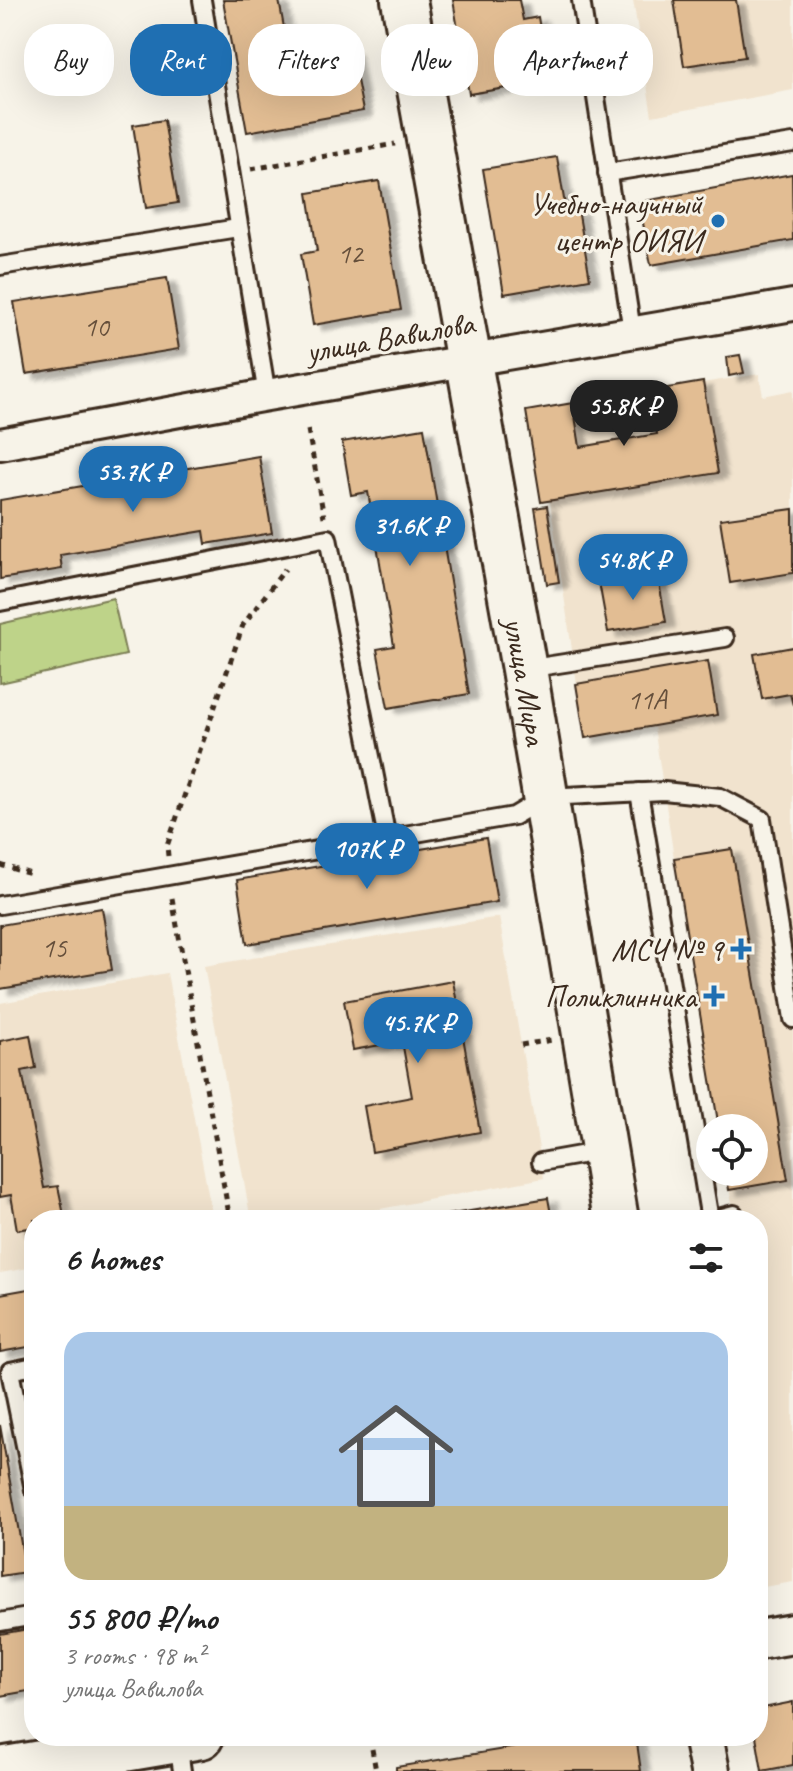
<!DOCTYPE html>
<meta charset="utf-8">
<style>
body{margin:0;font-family:Caveat,sans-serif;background:#f2f2f2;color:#222;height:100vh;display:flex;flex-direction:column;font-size:30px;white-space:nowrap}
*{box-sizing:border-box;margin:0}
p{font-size:26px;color:#767676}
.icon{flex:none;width:44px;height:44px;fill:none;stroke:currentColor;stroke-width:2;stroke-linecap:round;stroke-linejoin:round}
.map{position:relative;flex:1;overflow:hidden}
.sheet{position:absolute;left:24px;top:1210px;width:744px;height:536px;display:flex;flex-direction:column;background:#fff;border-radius:32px;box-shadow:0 8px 32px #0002}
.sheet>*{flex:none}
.guide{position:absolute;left:24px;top:24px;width:746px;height:72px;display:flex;gap:16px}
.tools{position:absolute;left:696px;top:1114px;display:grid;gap:16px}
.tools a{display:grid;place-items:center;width:72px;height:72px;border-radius:50%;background:#fff;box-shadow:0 8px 32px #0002;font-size:40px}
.price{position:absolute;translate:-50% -68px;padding:0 18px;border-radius:28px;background:#1f6fb2;color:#fff;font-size:26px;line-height:52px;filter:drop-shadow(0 2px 4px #0008)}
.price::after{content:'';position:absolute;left:50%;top:48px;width:24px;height:18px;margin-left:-12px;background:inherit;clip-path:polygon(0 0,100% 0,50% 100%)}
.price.current{background:#222;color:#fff}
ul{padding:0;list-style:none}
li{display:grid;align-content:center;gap:16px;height:424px;padding:0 40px}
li+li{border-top:2px solid #e0e0e0}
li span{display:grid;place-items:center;height:248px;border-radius:24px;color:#555}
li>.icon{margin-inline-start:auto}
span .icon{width:144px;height:144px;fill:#fffc;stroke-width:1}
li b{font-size:34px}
h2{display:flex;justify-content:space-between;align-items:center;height:96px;padding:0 40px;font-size:34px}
.pill{padding:0 28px;border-radius:32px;background:#fff;box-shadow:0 8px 32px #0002;font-size:28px;line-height:72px}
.pill.current{background:#1f6fb2;color:#fff}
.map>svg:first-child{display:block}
</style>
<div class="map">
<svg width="793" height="1771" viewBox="0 0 793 1771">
<defs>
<filter id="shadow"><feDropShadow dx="9" dy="5" stdDeviation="2" flood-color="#0004"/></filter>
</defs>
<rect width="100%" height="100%" fill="#f7f3e8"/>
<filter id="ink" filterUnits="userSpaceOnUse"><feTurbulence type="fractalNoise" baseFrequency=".0125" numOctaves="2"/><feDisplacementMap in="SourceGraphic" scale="16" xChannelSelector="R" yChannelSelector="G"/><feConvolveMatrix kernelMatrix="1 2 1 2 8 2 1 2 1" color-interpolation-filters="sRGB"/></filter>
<g filter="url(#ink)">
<g fill="#f1e3ce">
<path d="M633,0H793V90L652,116Z"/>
<path d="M759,374L763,396L793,390V1582L758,1588V1220H735L726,1172H754V1128L674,858L654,727L585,738L550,501L541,502L526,411Z"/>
<path d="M499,917L544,1178L322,1220H251L204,966Z"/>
<path d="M167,973L213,1220H34V1267L0,1273V1003Z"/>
</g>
<path fill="#bed389" stroke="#7c7e54" stroke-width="2" d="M113,598L126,655L0,683V624Z"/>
<g fill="#e2bd93" stroke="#3b2a1e" stroke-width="2" filter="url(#shadow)">
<path d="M223,0H279L290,61L351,49L363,111L247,132Z"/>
<path d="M453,0H519L523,20L538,17L549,81L469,94Z"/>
<path d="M674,0H736L745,57L684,66Z"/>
<path d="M164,120L178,203L146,208L133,125Z"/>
<path d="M557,157L566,211L578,209L590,279L504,294L483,169Z"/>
<path d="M792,174L793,240L651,265L639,202Z"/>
<path d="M379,181L401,310L313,325L301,254L317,251L308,193Z"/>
<path d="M167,278L179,349L26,374L14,302Z"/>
<path d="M740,355L744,373L729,376L727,357Z"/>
<path d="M703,382L718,473L541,502L526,411L573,403L580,447L657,434L650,391Z"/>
<path d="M424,428L469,694L388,708L377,649L394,646L368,492L351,495L342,442Z"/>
<path d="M259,456L272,533L206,544L204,531L60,555L62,569L0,579V500Z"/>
<path d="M547,506L559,582L547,584L535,508Z"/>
<path d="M793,509V573L730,583L720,519Z"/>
<path d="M657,571L666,622L608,632L599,582Z"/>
<path d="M793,647V705L790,694L762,699L754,654Z"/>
<path d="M708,661L717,715L585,738L576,684Z"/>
<path d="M486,838L497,902L247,944L237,880Z"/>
<path d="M732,849L788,1180L729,1190L726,1172H754V1128H719L674,858Z"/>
<path d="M102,908L112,970L0,989V925Z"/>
<path d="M453,981L480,1132L372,1152L364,1106L412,1097L402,1041L353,1050L344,1001Z"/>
<path d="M30,1035L36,1068L22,1071L44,1188L58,1186L65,1220H34V1227L17,1230L11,1195L0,1197V1041Z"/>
<path d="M548,1198L552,1220H417Z"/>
<path d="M34,1288V1346L0,1352V1294Z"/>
<path d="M0,1425L26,1572L0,1576Z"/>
<path d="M34,1628V1690L0,1696V1634Z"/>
<path d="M793,1702V1765L762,1771L756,1736L758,1709Z"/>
<path d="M583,1736H636L641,1771H396V1767Z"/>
</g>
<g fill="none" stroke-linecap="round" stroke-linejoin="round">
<defs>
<g id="service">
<path d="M202,0L267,395"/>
<path d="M581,0L632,331"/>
<path d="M607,173L793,143"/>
<path d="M0,266L238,228"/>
<path d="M0,602L328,538L387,838"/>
<path d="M526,669L725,638"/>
<path d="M639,792L710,1220"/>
<path d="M0,905L514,816L546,797L664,791L720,797L762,819L793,1019"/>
<path d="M541,1162L603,1151"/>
<path d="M711,1220L734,1214"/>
<path d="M34,1366L10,1371L34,1490"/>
<path d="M0,1622L34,1616"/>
<path d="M178,1742L182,1771"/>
</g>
<path id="minor" d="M0,444L267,395L793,305"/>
<g id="tertiary">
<path d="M758,1640L793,1634"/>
<path d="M703,1736L710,1771"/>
</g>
<g id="secondary">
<path id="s1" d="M404,0L524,669L616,1220"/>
<path d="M0,1770L201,1736"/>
</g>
</defs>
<use href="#service" stroke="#3b2a1e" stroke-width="22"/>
<use href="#minor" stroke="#3b2a1e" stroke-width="36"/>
<use href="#tertiary" stroke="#3b2a1e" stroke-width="44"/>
<use href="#secondary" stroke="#3b2a1e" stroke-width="50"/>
<g stroke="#3b2a1e" stroke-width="5" stroke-dasharray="6 6" stroke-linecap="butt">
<path d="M251,169L395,144"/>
<path d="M308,430L324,517"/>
<path d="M168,856L167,846L243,625L285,569"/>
<path d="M0,865L34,875"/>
<path d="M172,898L230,1220"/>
<path d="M521,1045L552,1040"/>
<path d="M372,1749L376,1771"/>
</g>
<use href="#service" stroke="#f7f3e8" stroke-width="16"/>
<use href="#minor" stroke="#f7f3e8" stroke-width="30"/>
<use href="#tertiary" stroke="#f7f3e8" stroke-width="38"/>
<use href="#secondary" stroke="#f7f3e8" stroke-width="44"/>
</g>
</g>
<g fill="#1f6fb2" stroke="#f7f3e8" stroke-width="3">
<circle cx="718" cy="221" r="8"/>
<path d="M737 937h8v8h8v8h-8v8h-8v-8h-8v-8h8z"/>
<path d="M710 984h8v8h8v8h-8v8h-8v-8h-8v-8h8z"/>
</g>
<g text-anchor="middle" stroke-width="6" stroke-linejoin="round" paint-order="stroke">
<g font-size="28" fill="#654f3b">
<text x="350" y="263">12</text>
<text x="96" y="336">10</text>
<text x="647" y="709">11А</text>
<text x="54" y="957">15</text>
</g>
<g font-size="32" fill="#3b2a1e" stroke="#f7f3e8" text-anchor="end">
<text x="702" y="214">Учебно-научный<tspan x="702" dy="37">центр ОИЯИ</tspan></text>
<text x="723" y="960">МСЧ № 9</text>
<text x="696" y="1007">Поликлинника</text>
</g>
<g font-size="32" fill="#3b2a1e" stroke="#f7f3e8">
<text transform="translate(390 337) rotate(-10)" y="11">улица Вавилова</text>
<text dy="11" stroke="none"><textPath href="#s1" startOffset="692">улица Мира</textPath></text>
</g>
</g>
</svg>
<div class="tools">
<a><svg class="icon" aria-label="locate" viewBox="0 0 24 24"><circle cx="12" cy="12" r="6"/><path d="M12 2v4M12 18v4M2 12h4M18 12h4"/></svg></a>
</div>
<b class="price current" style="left:624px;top:448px">55.8K ₽</b>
<b class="price" style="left:133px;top:514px">53.7K ₽</b>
<b class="price" style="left:410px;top:568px">31.6K ₽</b>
<b class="price" style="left:633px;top:602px">54.8K ₽</b>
<b class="price" style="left:367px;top:891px">107K ₽</b>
<b class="price" style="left:418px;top:1065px">45.7K ₽</b>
<div class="guide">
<a class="pill">Buy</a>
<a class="pill current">Rent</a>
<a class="pill">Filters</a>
<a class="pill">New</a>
<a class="pill">Apartment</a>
</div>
<section class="sheet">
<h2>6 homes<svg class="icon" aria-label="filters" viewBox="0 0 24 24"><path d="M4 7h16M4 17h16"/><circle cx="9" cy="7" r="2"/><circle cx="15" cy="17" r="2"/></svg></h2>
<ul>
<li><span style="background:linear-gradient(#a9c7e8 70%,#c2b280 0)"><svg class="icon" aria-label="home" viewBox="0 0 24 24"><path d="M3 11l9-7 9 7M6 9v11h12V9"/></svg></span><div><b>55 800 ₽/mo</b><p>3 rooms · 98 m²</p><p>улица Вавилова</p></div></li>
</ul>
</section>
</div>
